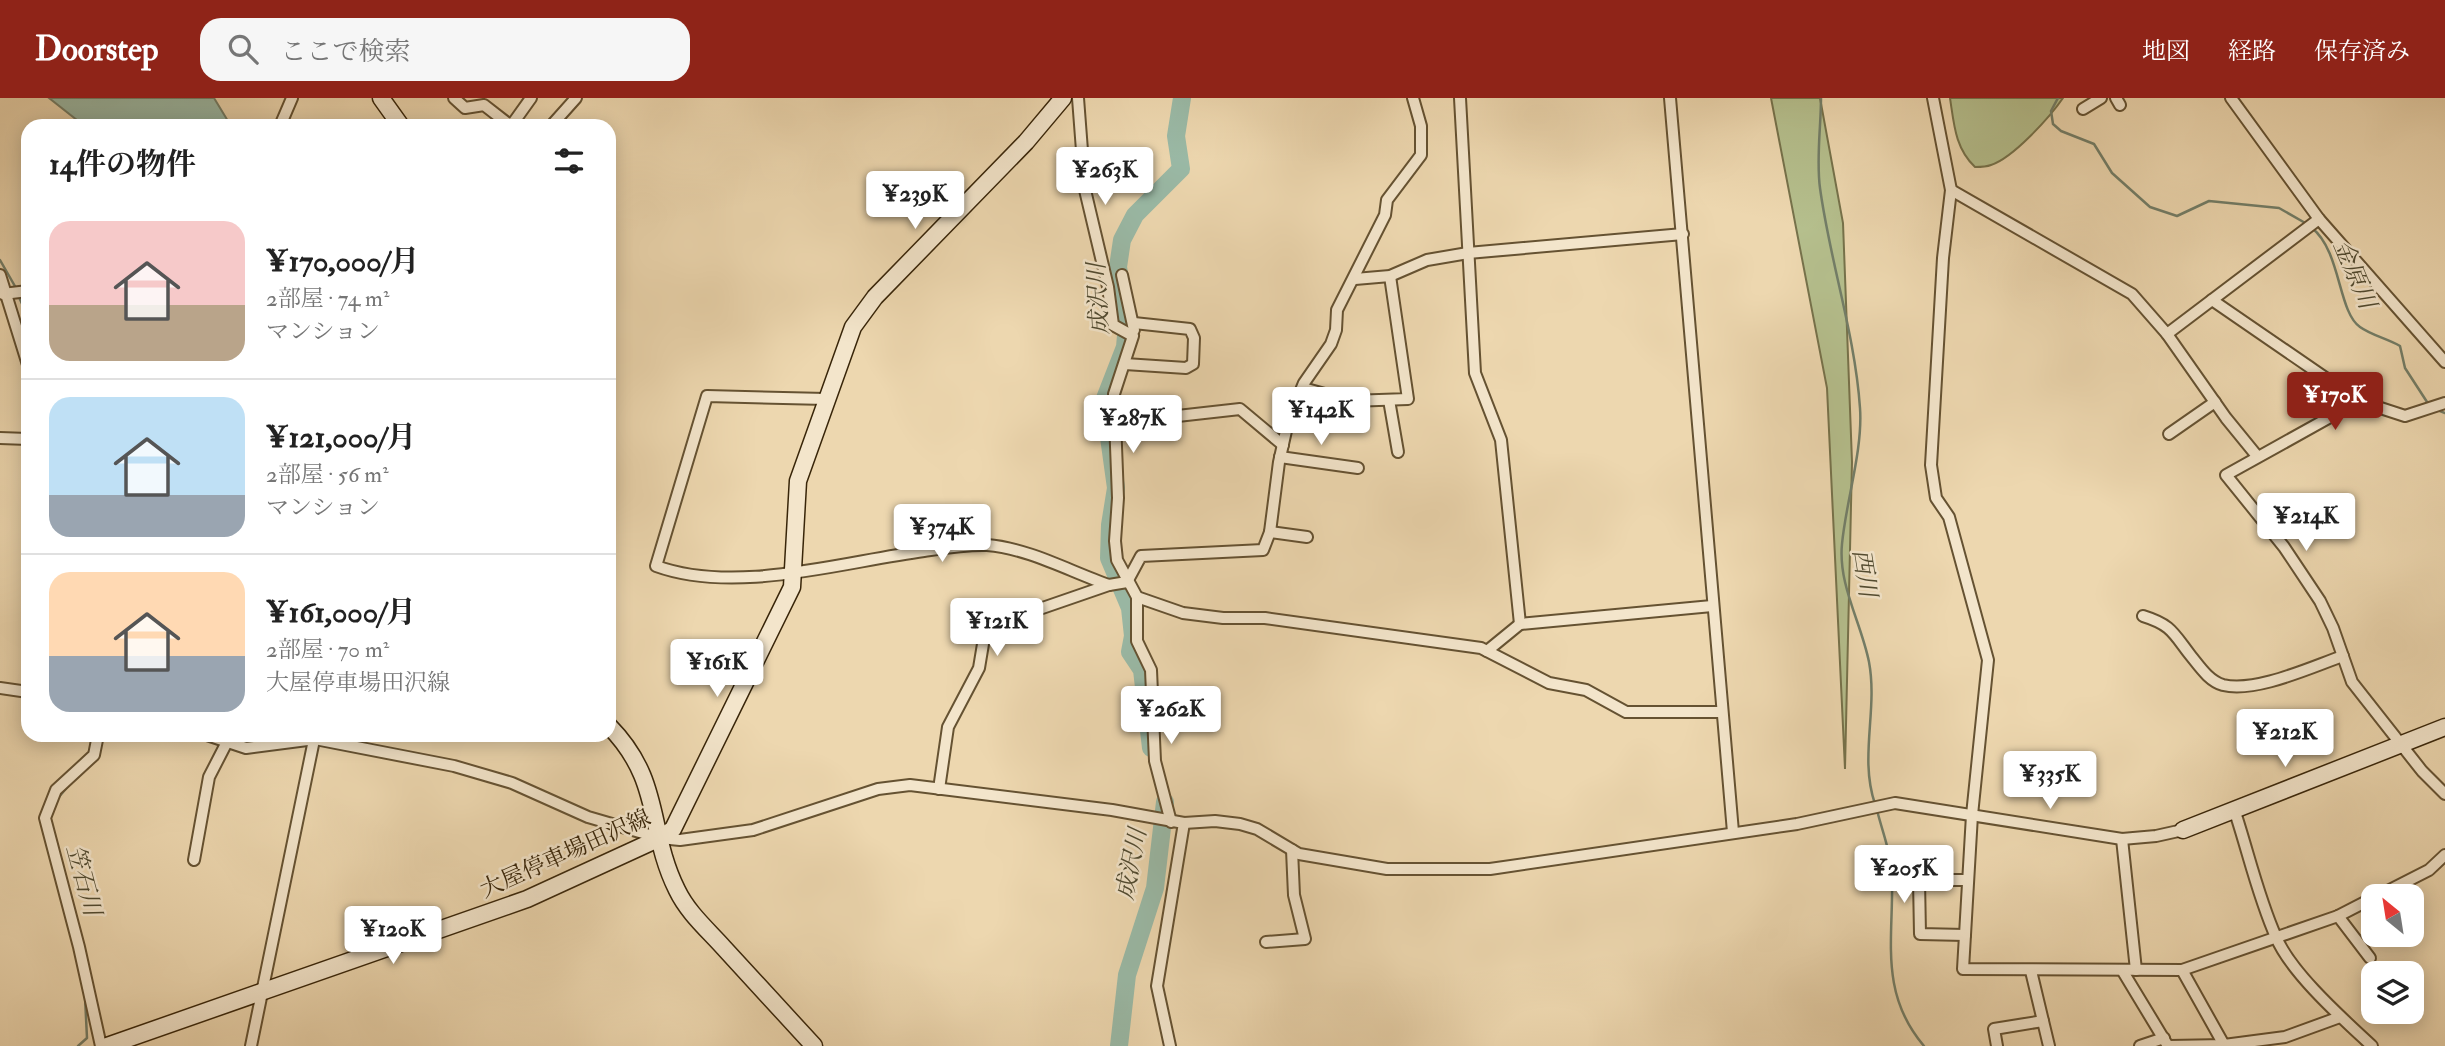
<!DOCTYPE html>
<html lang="ja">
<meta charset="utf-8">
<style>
body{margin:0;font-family:"IM FELL Double Pica","Noto Serif JP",serif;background:#f6f6f6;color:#222;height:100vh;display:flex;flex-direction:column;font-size:26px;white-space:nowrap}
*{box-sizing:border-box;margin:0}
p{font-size:23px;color:#767676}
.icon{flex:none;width:38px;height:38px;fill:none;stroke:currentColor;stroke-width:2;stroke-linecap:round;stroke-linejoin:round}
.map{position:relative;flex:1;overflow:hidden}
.sheet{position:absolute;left:21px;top:21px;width:595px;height:623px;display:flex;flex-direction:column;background:#fff;border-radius:21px;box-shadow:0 4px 18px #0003}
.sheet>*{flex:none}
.needle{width:46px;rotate:330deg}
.controls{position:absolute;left:2361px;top:786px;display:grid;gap:14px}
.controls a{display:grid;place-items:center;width:63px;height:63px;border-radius:14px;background:#fff;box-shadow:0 4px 18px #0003;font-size:35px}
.price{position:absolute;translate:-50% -60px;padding:0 16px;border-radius:7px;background:#fff;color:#222;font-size:23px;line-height:46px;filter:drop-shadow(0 2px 4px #0008)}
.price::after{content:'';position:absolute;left:50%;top:42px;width:21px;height:16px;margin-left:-10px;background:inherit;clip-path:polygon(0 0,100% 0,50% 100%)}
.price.active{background:#8f2418;color:#fff}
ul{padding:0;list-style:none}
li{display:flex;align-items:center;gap:21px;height:175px;padding:0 28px}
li+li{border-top:2px solid #e0e0e0}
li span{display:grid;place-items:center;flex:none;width:196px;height:140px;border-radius:21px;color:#555}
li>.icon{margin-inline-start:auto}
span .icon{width:84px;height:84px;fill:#fffc;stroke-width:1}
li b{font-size:30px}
h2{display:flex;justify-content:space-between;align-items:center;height:84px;padding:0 28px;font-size:30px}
header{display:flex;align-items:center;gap:42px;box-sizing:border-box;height:98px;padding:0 35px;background:#8f2418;color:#fff}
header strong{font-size:33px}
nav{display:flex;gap:38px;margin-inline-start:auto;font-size:24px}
.search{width:490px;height:63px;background:#f6f6f6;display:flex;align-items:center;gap:18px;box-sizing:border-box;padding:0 24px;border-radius:21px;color:#767676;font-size:26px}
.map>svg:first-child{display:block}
</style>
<header>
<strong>Doorstep</strong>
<div class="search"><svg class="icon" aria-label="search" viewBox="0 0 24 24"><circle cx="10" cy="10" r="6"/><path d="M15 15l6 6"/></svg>ここで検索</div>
<nav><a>地図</a><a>経路</a><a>保存済み</a></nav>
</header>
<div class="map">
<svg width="2445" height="948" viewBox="0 0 2445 948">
<rect width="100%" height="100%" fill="#edd7af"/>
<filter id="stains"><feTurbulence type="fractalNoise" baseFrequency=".00286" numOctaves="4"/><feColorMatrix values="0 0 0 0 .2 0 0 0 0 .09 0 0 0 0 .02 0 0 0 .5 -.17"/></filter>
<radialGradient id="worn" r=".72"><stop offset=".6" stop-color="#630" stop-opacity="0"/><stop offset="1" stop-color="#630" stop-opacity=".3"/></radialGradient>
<g fill="#b5bf8d" stroke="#76724b" stroke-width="2">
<path d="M1771,0H1820L1843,125L1852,364L1845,671L1827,290Z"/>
<path d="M1950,0H2063C2050,19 2013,60 1991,67C1986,69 1979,69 1975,69C1955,50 1954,26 1950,0Z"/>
</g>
<path fill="#9abaa7" stroke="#737e68" stroke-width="2" d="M49,0H214L231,28H92L82,26Z"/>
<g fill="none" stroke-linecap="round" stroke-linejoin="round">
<g stroke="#737e68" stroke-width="2.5">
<path d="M1821,0C1821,29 1816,61 1820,90C1830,164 1855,236 1860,310C1863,352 1846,403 1842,446C1838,487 1861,524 1869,564C1878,612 1859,659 1875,706"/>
<path d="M2058,0L2051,13L2053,26L2061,33L2094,46L2112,75L2150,109L2177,118L2209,103L2279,110L2307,126"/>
<path d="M2312,130C2341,153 2338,214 2360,229C2371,237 2388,241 2400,248L2405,270L2429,307"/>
<path d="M0,162L16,190"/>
<path d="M19,199L28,219"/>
<path d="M2435,311L2445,315"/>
<path d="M58,700L70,686"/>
<path d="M1877,712C1882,733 1891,754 1892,776C1894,839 1878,894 1924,948"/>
<path d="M78,948L87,940L85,899"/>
</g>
<g stroke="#9abaa7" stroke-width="18">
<path d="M1151,650L1142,572L1130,554L1133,538L1130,510L1109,460L1110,427L1116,390L1104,303L1125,249L1127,226L1118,169L1122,142L1135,117L1181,71L1176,38L1182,0"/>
<path d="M1119,948L1127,877L1155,790L1165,704"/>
</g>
<defs>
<g id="street">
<path d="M454,0L465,10L484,7L511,28L531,0"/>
<path d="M1078,0L1085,92L1108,189L1113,227L1133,238L1114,296L1118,400L1115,443L1117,462L1137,499V543L1151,572L1155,663L1171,724"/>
<path d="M1460,0L1475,275L1501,342L1520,526L1712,508"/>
<path d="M1670,0L1733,734"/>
<path d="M1933,0L1951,92L1943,160L1931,367L1936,400L1949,419L1988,562L1972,717L1963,871L2182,872L2338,818L2373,800"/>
<path d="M2116,0L2120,7"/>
<path d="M2231,0L2319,121L2445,264"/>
<path d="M2083,11L2101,0"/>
<path d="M280,28L292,0"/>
<path d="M551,28L576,0"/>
<path d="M1951,92L2132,196L2167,236L2226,320L2257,358"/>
<path d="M0,177L28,267"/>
<path d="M1122,177L1134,232"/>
<path d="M1355,181L1390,178L1427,162L1468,155L1683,136"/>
<path d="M3,196L28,193"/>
<path d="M2212,202L2359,303L2405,318L2445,305"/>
<path d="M2167,236L2319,121"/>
<path d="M1125,266L1186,270L1193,266L1194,240L1190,231L1134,225"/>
<path d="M1303,290L1350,303L1408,301L1390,178"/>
<path d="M826,301L707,298L656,468C736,497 841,464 924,453C944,450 967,446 987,447C1028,450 1071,474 1109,487"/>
<path d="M1389,302L1398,354"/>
<path d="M2359,303L2226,377L2284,449L2320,503L2333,530L2352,584L2422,673L2445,696"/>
<path d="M1115,325L1240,311L1283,347"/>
<path d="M2169,336L2215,304"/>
<path d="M0,340L28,341"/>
<path d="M1280,359L1358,370"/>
<path d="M1270,434L1307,439"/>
<path d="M1127,484L1141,458L1263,452L1270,434L1279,364L1288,324L1304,285L1331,246L1336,232L1337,212L1385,117L1387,102L1421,57V28L1413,0"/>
<path d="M1137,499L1183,515L1223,520H1265L1481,550L1549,585L1586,592L1626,614H1722"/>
<path d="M2143,518C2172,527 2173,535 2191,558C2200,569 2209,583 2223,587C2256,595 2311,569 2343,558"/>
<path d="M1487,553L1520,526"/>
<path d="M0,590L28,594"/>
<path d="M98,637L94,657L56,692L45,720L79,849L101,948"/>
<path d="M207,637L246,650L315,641L454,668L512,685L588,719L660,740L680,742L753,732L878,691L910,687L1112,712L1184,725L1215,723L1240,726L1257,731L1299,756L1387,771H1490L1797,726L1895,705L2122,741L2156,738L2183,732"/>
<path d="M939,691L948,629L979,570L986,528L1004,518L1025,516L1109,487L1127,484"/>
<path d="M2234,711C2248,753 2258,799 2276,839C2291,875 2343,921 2372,948"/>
<path d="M2122,741L2136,872"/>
<path d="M194,762L209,679L227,644"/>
<path d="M2378,798L2429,772L2445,757"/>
<path d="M2338,818L2370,860"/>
<path d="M1965,837L1920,836L1919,782H1968"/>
<path d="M1266,844L1305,841L1294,797L1292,752"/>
<path d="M2122,872L2168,948"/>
<path d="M2182,872L2224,947"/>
<path d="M2031,873L2049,948"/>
<path d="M251,948L315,637"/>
<path d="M1170,948L1157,888L1184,725"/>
<path d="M1997,948L1994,931L2043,923"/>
<path d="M2140,948L2164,940"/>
<path d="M2170,948L2224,947L2285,939L2340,919"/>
</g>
<g id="secondary">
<path d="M381,0L401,28"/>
<path d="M609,628C663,683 647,732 677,792C688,815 708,832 724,850C754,883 784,915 814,948"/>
<path d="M2183,732L2445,629"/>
<path d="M107,948L527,801L660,740L673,731L792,489L798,383L853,229L875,199L1026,44L1063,0"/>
</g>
</defs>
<use href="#street" stroke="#655232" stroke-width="14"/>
<use href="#secondary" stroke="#382509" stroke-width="19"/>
<use href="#street" stroke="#f3e5cb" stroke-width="10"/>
<use href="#secondary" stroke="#f3e5cb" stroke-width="16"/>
</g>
<g text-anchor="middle" stroke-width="5" stroke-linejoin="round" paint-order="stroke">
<g font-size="23" fill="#382509" stroke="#f3e5cb">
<text transform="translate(565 755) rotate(-24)" y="8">大屋停車場田沢線</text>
</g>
<g font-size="24" font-style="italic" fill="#504a30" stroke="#f3e5cb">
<text transform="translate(2355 176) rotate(67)" y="8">金原川</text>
<text transform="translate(1098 201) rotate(-93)" y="8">成沢川</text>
<text transform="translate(1865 475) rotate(81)" y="8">西川</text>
<text transform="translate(1131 766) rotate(-79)" y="8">成沢川</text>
<text transform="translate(84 782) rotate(75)" y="8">笠石川</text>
</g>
</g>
<rect width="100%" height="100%" filter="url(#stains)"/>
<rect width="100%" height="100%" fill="url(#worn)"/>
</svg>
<div class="controls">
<a><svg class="needle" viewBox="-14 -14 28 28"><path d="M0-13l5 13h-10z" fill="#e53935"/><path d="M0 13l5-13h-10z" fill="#767676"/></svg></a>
<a><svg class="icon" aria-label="layers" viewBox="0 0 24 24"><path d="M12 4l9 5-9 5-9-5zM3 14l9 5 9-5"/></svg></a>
</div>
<b class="price" style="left:1105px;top:109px">¥263K</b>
<b class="price" style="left:915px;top:133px">¥239K</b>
<b class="price active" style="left:2335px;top:334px">¥170K</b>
<b class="price" style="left:1321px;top:349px">¥142K</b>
<b class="price" style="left:1133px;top:357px">¥287K</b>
<b class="price" style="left:2306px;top:455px">¥214K</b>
<b class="price" style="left:942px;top:466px">¥374K</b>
<b class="price" style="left:997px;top:560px">¥121K</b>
<b class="price" style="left:717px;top:601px">¥161K</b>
<b class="price" style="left:1171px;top:648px">¥262K</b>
<b class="price" style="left:2285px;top:671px">¥212K</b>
<b class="price" style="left:2050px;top:713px">¥335K</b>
<b class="price" style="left:1904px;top:807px">¥205K</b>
<b class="price" style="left:393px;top:868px">¥120K</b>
<section class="sheet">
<h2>14件の物件<svg class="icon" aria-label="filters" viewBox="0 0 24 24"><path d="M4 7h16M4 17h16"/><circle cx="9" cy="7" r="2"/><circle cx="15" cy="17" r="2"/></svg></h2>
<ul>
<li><span style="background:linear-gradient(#f6c9c9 60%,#b9a48a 0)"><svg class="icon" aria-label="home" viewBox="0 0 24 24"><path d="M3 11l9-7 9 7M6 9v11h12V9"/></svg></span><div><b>¥170,000/月</b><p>2部屋 · 74 m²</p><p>マンション</p></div></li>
<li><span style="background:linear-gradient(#bfe0f5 70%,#9aa5b1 0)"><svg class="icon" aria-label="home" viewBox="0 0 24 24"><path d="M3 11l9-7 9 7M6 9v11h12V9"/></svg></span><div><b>¥121,000/月</b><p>2部屋 · 56 m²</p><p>マンション</p></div></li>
<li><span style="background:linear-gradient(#ffd9b3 60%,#9aa5b1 0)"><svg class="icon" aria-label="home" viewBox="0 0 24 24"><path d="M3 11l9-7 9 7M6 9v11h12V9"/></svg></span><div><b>¥161,000/月</b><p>2部屋 · 70 m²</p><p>大屋停車場田沢線</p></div></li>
</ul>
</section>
</div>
